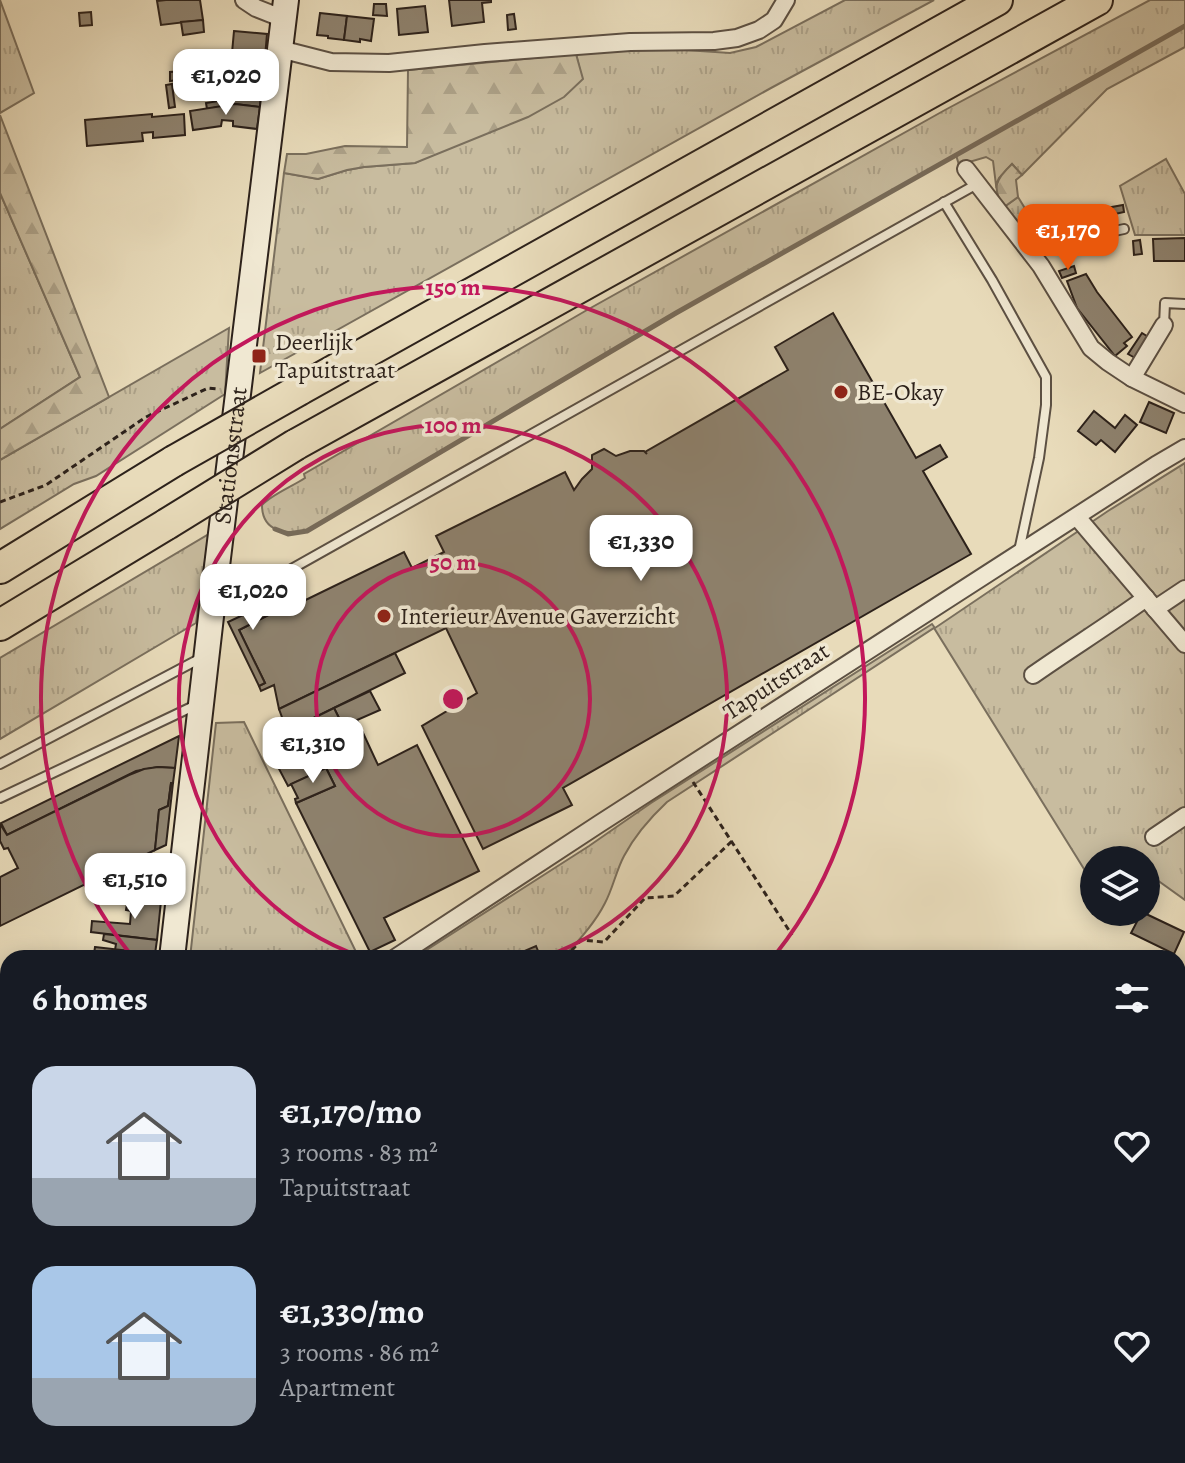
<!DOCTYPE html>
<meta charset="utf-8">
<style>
body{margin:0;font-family:Alegreya,serif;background:#20242c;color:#f1f3f6;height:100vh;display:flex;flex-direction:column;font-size:30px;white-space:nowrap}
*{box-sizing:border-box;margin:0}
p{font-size:26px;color:#9ea1a6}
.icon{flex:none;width:44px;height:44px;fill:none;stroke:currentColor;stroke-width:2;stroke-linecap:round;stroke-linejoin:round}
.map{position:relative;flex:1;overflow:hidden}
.sheet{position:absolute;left:0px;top:950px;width:1186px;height:514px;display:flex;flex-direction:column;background:#171b24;border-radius:24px 24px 0 0;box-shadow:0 4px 20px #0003}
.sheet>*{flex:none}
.buttons{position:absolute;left:1080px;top:846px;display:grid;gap:16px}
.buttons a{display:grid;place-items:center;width:80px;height:80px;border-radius:50%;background:#171b24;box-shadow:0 4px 20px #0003;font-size:40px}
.price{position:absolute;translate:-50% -68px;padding:0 18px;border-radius:16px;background:#fff;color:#222;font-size:26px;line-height:52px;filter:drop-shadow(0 2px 4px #0008)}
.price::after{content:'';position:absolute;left:50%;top:48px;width:24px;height:18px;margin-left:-12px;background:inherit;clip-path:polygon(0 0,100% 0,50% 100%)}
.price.on{background:#ea580c;color:#fff}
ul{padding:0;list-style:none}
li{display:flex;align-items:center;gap:24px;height:200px;padding:0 32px}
li span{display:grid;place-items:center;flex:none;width:224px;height:160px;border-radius:24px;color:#555}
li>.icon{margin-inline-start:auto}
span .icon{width:96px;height:96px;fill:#fffc;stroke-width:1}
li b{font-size:34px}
h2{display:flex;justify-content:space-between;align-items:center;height:96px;padding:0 32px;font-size:34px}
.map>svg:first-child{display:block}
</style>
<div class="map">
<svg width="1185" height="1463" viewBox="0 0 1185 1463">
<defs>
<pattern id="grass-tufts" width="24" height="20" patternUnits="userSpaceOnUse" patternTransform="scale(2)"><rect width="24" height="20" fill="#c8bc9f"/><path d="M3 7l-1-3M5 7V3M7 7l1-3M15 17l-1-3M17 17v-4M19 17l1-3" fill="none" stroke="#aca188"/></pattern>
<pattern id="forest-firs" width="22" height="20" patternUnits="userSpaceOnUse" patternTransform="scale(2)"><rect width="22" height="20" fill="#c8bc9f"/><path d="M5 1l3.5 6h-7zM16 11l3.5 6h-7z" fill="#aca188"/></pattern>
</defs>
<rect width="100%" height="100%" fill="#e8dbba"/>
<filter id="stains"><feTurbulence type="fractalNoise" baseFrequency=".0025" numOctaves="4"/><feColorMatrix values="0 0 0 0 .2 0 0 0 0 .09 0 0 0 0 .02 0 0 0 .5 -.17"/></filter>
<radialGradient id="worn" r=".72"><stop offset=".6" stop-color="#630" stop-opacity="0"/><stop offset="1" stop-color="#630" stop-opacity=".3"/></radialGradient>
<g fill="url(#grass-tufts)" stroke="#7a6f5d" stroke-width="2">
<path d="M0,0L34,93L0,113Z"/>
<path d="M845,0H934L771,88L260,373L284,173L318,179L347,170L364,167L415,163L582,79L576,54L655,48L730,53L756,47Z"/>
<path d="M1150,0H1185V47L1107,89L1022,175L1012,164L999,178L996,185L993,161L986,157L959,165L956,155L676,313L307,531C287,534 262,533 262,505C271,495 293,486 305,478L304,474L587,310L945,110Z"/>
<path d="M1166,159L1185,194V235H1135L1120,186Z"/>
<path d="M0,193L80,377L0,429Z"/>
<path d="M1018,197L1042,236L1051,230L1053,238L1040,245H1035L1004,207Z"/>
<path d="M229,328L225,394L96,476L74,484L0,529V460Z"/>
<path d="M1185,463V900L1146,872V860H1094V885L934,628L667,802C650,818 635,835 624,856C616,871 613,888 605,903C595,923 578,942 562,958H414L589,846L651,803L932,624L935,628L1108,511Z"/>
<path d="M209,534L196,623L0,739V658Z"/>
<path d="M244,722L359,958H190L216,723Z"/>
</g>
<g fill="url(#forest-firs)" stroke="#7a6f5d" stroke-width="2">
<path d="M576,54L583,79L564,97L528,117L415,163L364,167L347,170L318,179L284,173L287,154H306L345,146L407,147L408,70Z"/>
<path d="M0,115L109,397L0,460V429L80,377L0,193Z"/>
<path d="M1012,164L1022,175L1016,180L1018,197L1004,207C991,188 996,179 1012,164Z"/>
</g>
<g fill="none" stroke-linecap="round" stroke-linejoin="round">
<g stroke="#776b5a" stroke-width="5">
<path d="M275,529L288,534L307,531L676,313L1185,26"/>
<path d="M1178,1397L1185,1402"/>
<path d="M798,1456L802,1463"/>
</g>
</g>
<g fill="#8e826e" stroke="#2d221b" stroke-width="2">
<path d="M166,0H200L203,20L161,25L157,1Z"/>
<path d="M449,0H491V2L482,3L484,22L452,26Z"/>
<path d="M374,4H386L387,16L373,15Z"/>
<path d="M425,6L428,32L399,35L397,9Z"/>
<path d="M91,12L92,25L80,26L79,13Z"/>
<path d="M320,13L347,16L344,40L328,38V36L317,35Z"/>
<path d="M514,14L516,29L508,30L507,15Z"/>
<path d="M347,16L374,19L371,41L360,39V42L344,40Z"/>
<path d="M203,20L204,32L183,35L181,22Z"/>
<path d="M234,31L267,34L264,69L231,64Z"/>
<path d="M184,71L185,79L170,81V72Z"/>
<path d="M233,74L263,77L260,107L235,104L207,109L206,103L231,99L233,84L216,85V77L233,76Z"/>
<path d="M172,84L175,107L169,108L166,85Z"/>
<path d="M227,85L228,94L212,95L211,88Z"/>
<path d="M235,104L260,107L257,129L233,126V121L222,120L221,126L193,130L190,111Z"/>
<path d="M152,114V117L184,114L185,135L153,138V132L142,133L143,141L87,146L85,120Z"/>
<path d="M1123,205L1124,212L1097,218L1095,210Z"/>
<path d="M1185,238V261H1154L1153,239Z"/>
<path d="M1140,240L1142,254L1134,255L1133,241Z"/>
<path d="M1112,241L1114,248L1086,253L1085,247Z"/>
<path d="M1074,266L1076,273L1062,278L1059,271Z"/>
<path d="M1086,274L1097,292L1132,337L1124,343L1127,346L1115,356L1077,308L1067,281Z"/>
<path d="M833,313L916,458L940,445L947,457L923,471L971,554L563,788L572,805L483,849L422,726L477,693L446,628L279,709L274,685L261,691L259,686L265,683L239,630L284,607L285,610L404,552L412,568L444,552L436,536L565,472L574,490L582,479L592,469V455L604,449L616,456L630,451H644L647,454L645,452L788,370L775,347Z"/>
<path d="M1142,333L1150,338L1137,359L1128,354Z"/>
<path d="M1149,402L1174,413L1166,433L1140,422Z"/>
<path d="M1094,411L1115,428L1125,415L1137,425L1115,452L1101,440L1096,445L1078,431Z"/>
<path d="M279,598L284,607L239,630L265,683L259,686L228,622Z"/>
<path d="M395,653L405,673L287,731L279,709Z"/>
<path d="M370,691L380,710L357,720L378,765L417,745L479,871L384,918L395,940L370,952L296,803L335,786L313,741L343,726L334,708Z"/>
<path d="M334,708L343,726L313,741L326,768L288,786L278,767L282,765L272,745L290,737L287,731Z"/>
<path d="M179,736L175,768L158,767L136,771L7,835L1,823Z"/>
<path d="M158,767L175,768L173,783H171L168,806L159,810L155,850L0,926V877L18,868L8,848L4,849L0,841V824L7,835L129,775L144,769Z"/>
<path d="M326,768L335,786L296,803L295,799L298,798L291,784Z"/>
<path d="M171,783H173L166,845L155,850L159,810L168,806Z"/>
<path d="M128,897L161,901L157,940L91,932L92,921L130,924L131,911L126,910Z"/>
<path d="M1142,912L1184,932L1174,954L1131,933Z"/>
<path d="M104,934L157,940L155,954L115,950L116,944L103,940Z"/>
<path d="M536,946L540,956L534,958H508Z"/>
<path d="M95,947L155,954V958H120L94,954Z"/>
<path d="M1178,988L1185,991V1023H1178Z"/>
<path d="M8,1095V1124L0,1116V1099Z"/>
<path d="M79,1456H119L83,1463H81Z"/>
<path d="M123,1456L125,1463H101V1460Z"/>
<path d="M160,1456H189L180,1460L162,1463Z"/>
<path d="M189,1456H215L199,1463H162L180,1460Z"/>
<path d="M249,1456H278L250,1463Z"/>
<path d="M308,1456H342L339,1457L341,1463H310Z"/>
<path d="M360,1456H386L388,1462L374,1463L372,1457L361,1460Z"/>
</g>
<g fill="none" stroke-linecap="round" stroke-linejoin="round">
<defs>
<g id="lane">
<path d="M944,202L992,280L1046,377V405L1039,458L1019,551"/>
<path d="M1030,252L1058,243L1124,229"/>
<path d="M1164,325L1165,303L1185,304"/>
<path d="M214,599H238L977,184"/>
<path d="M0,764L203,657"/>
<path d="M0,798L198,704"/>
</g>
<g id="street">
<path d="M244,0L256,8L284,19"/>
<path d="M280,49L331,62L389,63L485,53L630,42L714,41L737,38L759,30L774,20L786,0"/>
<path d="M966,169L1041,266L1091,348L1108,362L1132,378L1185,404"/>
<path d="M1132,378L1164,325"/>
<path d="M1077,517L1185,644"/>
<path d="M1155,609L1185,589"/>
<path d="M1033,675C1070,649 1109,625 1146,598"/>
<path d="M1154,837L1185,816"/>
<path d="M395,958L599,824L1156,465L1185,448"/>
<path d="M0,993L8,1001"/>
<path d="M472,1463L494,1456"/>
</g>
<g id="secondary">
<path id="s1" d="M172,958L213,599L286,0"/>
<path d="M144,1456L146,1463"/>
</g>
<g id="highway">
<path d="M299,390L997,0"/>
<path d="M295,445L1097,0"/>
<path d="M0,568L174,461"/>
<path d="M0,625L167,524"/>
</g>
</defs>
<use href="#lane" stroke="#5c5043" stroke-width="12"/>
<use href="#street" stroke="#5c5043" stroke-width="20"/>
<use href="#secondary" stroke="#2d221b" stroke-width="28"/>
<use href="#highway" stroke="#2d221b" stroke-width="34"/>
<g stroke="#2d221b" stroke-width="3" stroke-dasharray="6 4" stroke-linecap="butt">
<path d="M0,502L46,485L146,417L208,388L218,389"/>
<path d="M693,782L792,935"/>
<path d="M565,958L581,940L604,942L645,898L674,896L732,841"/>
</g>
<use href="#lane" stroke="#f0e8d2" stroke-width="8"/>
<use href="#street" stroke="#f0e8d2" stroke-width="16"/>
<use href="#secondary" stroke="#f0e8d2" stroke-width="24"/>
<use href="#highway" stroke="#e8dbba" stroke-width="30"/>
<defs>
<g id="highway-bridge">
<path d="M174,461L299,390"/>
<path d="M167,524L295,445"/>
</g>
</defs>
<use href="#highway-bridge" stroke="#2d221b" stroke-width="34" stroke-linecap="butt"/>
<use href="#highway-bridge" stroke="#e8dbba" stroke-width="30"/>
</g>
<g fill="none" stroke="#c2185b" stroke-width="4">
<circle cx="453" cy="699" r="137"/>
<path d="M362 957A274 274 0 1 1 544 957"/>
<path d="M131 955A412 412 0 1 1 775 955"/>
</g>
<g fill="#8f2418" stroke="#f0e8d2" stroke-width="3">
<rect x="251" y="348" width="16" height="16" rx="4"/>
<circle cx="841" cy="392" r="8"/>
<circle cx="384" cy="616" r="8"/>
</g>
<g text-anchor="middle" stroke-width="7" stroke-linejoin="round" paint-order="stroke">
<g font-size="24" fill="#2d221b" stroke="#f0e8d2" text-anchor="start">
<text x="275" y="350">Deerlijk<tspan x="275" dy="28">Tapuitstraat</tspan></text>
<text x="857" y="400">BE-Okay</text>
<text x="400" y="624">Interieur Avenue Gaverzicht</text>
</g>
<g font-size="24" fill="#2d221b" stroke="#f0e8d2">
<text dy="8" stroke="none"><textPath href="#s1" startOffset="506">Stationsstraat</textPath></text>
<text transform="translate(776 681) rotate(-33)" y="8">Tapuitstraat</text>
</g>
</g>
<circle cx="453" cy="699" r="12" fill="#c2185b" stroke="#f0e8d2" stroke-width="4"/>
<g font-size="24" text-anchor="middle" font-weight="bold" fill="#c2185b" stroke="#f0e8d2" stroke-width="7" stroke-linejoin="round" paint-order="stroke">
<text x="453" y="295">150 m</text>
<text x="453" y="433">100 m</text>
<text x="453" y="570">50 m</text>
</g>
<rect width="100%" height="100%" filter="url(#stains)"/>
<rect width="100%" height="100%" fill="url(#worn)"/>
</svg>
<div class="buttons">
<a><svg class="icon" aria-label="layers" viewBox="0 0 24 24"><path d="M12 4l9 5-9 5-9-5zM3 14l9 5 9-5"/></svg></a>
</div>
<b class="price" style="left:226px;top:117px">€1,020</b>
<b class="price on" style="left:1068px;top:272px">€1,170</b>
<b class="price" style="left:641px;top:583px">€1,330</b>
<b class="price" style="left:253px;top:632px">€1,020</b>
<b class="price" style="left:313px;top:785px">€1,310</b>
<b class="price" style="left:135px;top:921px">€1,510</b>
<section class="sheet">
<h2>6 homes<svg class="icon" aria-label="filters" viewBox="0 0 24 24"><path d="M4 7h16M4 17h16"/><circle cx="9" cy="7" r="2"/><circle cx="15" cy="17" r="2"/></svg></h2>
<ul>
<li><span style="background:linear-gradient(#c9d6e8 70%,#9aa5b1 0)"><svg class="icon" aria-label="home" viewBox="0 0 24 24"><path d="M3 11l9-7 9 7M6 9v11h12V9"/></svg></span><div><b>€1,170/mo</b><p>3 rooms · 83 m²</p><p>Tapuitstraat</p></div><svg class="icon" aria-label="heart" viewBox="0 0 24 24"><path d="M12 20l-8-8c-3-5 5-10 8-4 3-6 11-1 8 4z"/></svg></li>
<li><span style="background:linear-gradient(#a9c7e8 70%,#9aa5b1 0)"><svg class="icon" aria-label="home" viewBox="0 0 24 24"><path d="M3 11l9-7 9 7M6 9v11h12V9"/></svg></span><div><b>€1,330/mo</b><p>3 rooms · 86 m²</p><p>Apartment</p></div><svg class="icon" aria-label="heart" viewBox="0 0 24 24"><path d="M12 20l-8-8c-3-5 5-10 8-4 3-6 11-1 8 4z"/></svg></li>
</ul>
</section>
</div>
